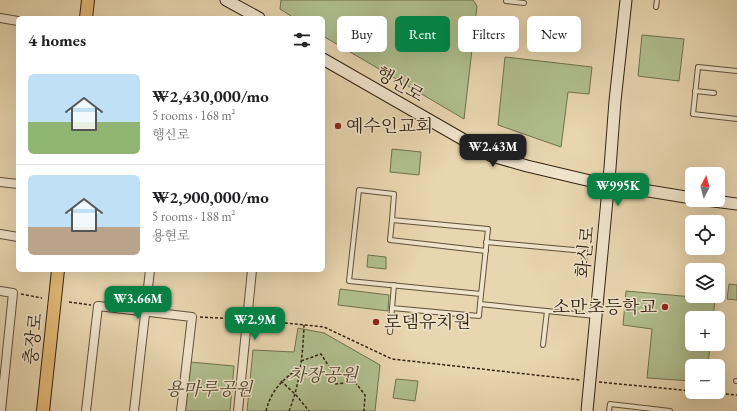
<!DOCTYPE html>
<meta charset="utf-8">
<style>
body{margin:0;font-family:"EB Garamond","Noto Serif KR",serif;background:#f2f2f2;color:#202124;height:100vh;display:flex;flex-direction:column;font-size:15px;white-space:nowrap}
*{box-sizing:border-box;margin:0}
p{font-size:13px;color:#757577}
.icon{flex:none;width:22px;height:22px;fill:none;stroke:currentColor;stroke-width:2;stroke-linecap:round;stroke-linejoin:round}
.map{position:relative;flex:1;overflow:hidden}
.drawer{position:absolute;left:16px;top:16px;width:309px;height:256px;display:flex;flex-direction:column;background:#fff;border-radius:6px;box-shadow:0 4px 16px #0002}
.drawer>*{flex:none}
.banner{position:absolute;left:337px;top:16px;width:340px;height:36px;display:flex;gap:8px}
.needle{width:26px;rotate:6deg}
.tools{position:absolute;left:685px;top:167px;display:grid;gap:8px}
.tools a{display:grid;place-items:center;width:40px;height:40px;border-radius:6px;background:#fff;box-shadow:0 4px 16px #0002;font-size:20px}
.price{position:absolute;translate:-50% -34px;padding:0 9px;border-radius:8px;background:#0b8043;color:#fff;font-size:13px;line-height:26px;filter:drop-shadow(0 1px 2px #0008)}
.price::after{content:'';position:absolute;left:50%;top:24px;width:12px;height:9px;margin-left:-6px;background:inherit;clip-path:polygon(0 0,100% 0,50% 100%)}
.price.on{background:#222;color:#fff}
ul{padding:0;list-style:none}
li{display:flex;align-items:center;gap:12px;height:100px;padding:0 12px}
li+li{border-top:1px solid #e0e0e0}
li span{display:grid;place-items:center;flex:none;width:112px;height:80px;border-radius:6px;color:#555}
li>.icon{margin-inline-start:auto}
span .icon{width:48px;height:48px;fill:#fffc;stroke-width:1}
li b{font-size:17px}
h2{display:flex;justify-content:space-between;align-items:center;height:48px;padding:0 12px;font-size:17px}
.chip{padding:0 14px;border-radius:6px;background:#fff;box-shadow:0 4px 16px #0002;font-size:14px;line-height:36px}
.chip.on{background:#0b8043;color:#fff}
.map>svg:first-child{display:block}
</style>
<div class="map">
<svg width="737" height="411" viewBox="0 0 737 411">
<rect width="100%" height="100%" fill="#e8d6b0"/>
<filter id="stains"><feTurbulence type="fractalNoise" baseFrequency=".005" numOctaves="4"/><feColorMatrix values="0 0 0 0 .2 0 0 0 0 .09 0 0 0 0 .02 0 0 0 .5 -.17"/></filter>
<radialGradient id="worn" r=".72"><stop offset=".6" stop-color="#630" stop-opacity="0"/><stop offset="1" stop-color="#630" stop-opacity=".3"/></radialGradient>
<g fill="#b0bf8f" stroke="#707150">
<path d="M281,0H473L477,6L464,119L323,36V18H294L280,9Z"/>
<path d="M642,35L684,39L679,81L638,76Z"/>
<path d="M505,57L592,67L589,94L568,92L561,147L498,125Z"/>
<path d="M392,149L421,152L419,175L390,172Z"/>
<path d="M368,255L386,257V269L367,267Z"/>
<path d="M729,284L737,285V300L727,299Z"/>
<path d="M340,289L389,295L388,311L338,305Z"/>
<path d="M626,291L715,299L713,318H692V344H710L708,366H692V381L647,378L652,329L623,325Z"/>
<path d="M298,328L324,333L380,365L375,411H247L253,350L294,352Z"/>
<path d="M190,362L234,366L230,411H184Z"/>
<path d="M396,379L418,381L415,401L393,398Z"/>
</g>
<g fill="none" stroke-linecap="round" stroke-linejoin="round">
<defs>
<g id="lane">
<path d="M506,0V1L524,3"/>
<path d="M656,7L657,0"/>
<path d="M737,71L698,67L693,114L737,119"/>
<path d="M695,91L714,93"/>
<path d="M392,220L390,240L486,251"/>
<path d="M486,242L585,251L583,273"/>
<path d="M394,285L392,308L479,316L480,304"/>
<path d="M481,294L349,281L359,190L394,194L392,220L488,229L480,304L595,316"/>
<path d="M390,332L392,308"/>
<path d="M543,345L547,311"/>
<path d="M736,381H737"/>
<path d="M609,411L610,404L670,411"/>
</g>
<g id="street">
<path d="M0,18L18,21"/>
<path d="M0,182L18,184"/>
<path d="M0,234L18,237"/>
<path d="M0,291L13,293L1,411"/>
<path d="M86,411L98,306L192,317L181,411"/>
<path d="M134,411L150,270"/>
<path d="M238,411L252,270"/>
</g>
<g id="secondary">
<path d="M226,0L259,18"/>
<path d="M323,59L492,156L527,166L599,183L692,198"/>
<path d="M706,200L737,204"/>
<path d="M587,411L610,168L615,101L626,0"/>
</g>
<g id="primary">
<path d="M86,18L88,0"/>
<path d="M43,411L58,270"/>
</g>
</defs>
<use href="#lane" stroke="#5f5039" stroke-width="6"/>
<use href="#street" stroke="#5f5039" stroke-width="10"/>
<use href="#secondary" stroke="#312311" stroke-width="13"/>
<use href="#primary" stroke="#312311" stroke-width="14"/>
<g stroke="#312311" stroke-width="1.5" stroke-dasharray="3 2" stroke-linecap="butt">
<path d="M21,294L42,298"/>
<path d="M69,302L91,305"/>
<path d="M200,317L240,319"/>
<path d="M255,320L324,327L392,359L580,380"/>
<path d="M301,361L321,354L333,373L335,384L355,382L365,395L364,411"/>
<path d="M281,381L296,395L309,411"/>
<path d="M599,382L692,391"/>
<path d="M706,392L737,395"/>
<path d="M266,411C272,388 283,380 301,366"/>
<path d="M289,411C300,384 303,354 304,325"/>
</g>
<use href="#lane" stroke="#f0e4cc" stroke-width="4"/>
<use href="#street" stroke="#f0e4cc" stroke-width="8"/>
<use href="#secondary" stroke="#f0e4cc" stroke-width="11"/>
<use href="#primary" stroke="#e4bb78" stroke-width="12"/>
</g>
<g fill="#8f2418" stroke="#f0e4cc" stroke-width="1.5">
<circle cx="338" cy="126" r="4"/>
<circle cx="665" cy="307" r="4"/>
<circle cx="376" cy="322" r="4"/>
</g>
<g text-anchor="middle" stroke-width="3" stroke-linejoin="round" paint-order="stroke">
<g font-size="18" fill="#312311" stroke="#f0e4cc">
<text transform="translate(400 84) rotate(30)" y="6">행신로</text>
<text transform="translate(585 252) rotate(-84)" y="6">화신로</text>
<text transform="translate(33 339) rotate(-84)" y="6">충장로</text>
</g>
<g font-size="18" fill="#312311" stroke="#f0e4cc" text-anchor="start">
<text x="346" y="132">예수인교회</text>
<text x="657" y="313" text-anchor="end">소만초등학교</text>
<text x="384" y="328">로뎀유치원</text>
</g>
<g font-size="18" font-style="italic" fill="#514a30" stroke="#f0e4cc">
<text x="323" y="381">차장공원</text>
<text x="209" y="395">용마루공원</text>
</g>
</g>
<rect width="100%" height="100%" filter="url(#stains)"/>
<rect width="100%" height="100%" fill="url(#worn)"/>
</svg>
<div class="tools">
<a><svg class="needle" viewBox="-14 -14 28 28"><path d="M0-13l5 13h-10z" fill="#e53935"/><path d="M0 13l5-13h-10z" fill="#757577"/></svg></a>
<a><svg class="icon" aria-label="locate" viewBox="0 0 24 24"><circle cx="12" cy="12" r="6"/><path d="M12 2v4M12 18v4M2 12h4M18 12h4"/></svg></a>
<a><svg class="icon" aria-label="layers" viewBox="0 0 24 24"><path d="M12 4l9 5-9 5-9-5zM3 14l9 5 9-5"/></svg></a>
<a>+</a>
<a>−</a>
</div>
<b class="price on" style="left:493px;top:168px">₩2.43M</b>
<b class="price" style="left:618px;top:207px">₩995K</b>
<b class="price" style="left:138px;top:320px">₩3.66M</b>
<b class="price" style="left:255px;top:341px">₩2.9M</b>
<div class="banner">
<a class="chip">Buy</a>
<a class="chip on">Rent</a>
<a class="chip">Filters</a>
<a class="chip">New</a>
</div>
<section class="drawer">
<h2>4 homes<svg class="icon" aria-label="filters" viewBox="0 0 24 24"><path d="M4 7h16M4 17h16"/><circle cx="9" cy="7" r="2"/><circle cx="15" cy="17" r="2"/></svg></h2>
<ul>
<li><span style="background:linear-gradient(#bfe0f5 60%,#8fb573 0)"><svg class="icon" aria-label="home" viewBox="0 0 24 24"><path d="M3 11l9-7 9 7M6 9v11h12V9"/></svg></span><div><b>₩2,430,000/mo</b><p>5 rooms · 168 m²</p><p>행신로</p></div></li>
<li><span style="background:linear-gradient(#bfe0f5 65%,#b9a48a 0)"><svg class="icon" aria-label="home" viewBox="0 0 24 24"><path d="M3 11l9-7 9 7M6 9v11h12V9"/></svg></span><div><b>₩2,900,000/mo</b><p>5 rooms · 188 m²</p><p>용현로</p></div></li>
</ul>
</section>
</div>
